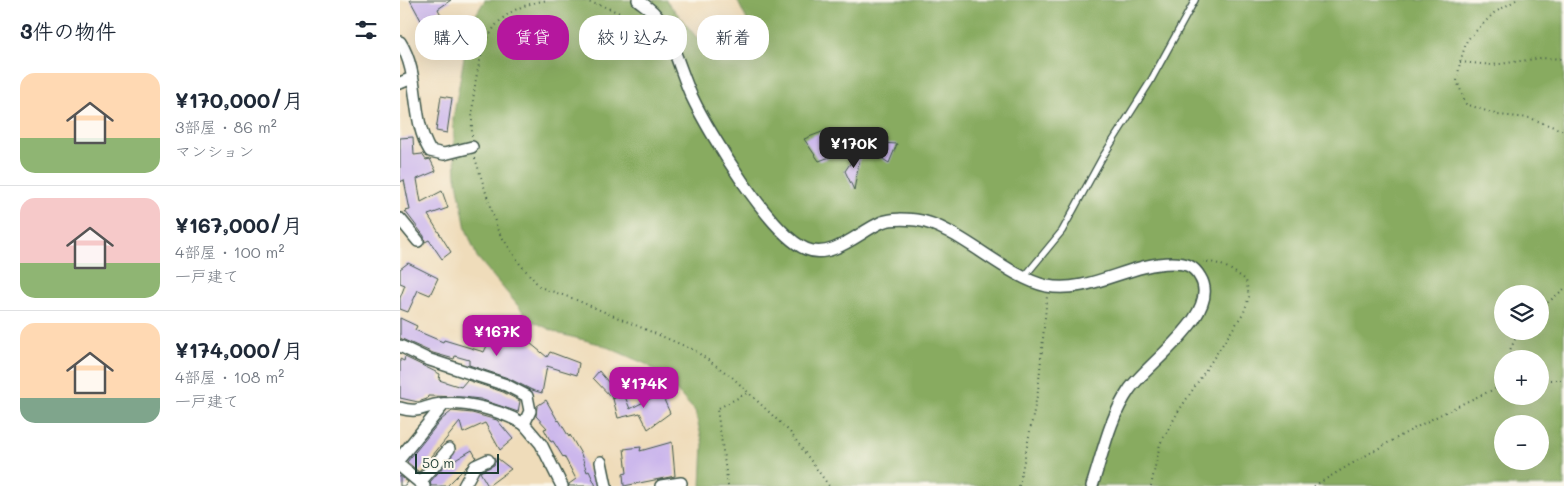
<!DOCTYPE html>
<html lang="ja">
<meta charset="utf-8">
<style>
body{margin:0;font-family:Mali,"Klee One",sans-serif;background:#f2f2f3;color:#1f2937;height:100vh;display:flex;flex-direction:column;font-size:19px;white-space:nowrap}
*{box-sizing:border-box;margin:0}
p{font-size:16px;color:#747a83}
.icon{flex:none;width:28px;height:28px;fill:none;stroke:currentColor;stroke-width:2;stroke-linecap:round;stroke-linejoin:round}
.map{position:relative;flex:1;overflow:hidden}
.panel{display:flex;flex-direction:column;background:#fff;width:400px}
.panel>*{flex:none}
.hud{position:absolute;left:15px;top:15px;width:475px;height:45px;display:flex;gap:10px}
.buttons{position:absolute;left:1094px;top:285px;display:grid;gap:10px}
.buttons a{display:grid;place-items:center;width:55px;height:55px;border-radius:50%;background:#fff;box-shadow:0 5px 20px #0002;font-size:25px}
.scale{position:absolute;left:15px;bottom:12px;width:84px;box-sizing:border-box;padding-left:5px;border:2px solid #1f3d34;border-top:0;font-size:14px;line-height:18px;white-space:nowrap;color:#1f3d34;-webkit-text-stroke:4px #fbf7ec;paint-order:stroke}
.price{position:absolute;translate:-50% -42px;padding:0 11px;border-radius:10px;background:#b5179e;color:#fff;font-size:16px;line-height:32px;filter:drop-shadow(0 1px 2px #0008)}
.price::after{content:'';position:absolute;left:50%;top:30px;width:15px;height:11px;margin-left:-8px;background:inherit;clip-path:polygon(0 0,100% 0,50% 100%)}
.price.current{background:#222;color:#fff}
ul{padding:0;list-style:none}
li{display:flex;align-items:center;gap:15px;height:125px;padding:0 20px}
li+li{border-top:1px solid #e0e1e3}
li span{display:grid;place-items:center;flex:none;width:140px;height:100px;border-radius:15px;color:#555}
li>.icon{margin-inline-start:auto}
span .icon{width:60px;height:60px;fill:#fffc;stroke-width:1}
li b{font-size:21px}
h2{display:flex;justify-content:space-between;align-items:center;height:60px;padding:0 20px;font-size:21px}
.pill{padding:0 18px;border-radius:20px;background:#fff;box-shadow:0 5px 20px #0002;font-size:18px;line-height:45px}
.pill.current{background:#b5179e;color:#fff}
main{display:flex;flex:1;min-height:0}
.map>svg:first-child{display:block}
</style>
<main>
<section class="panel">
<h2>3件の物件<svg class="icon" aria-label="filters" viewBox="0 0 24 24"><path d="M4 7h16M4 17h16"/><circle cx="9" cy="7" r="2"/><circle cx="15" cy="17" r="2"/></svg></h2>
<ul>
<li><span style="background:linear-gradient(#ffd9b3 65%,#8fb573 0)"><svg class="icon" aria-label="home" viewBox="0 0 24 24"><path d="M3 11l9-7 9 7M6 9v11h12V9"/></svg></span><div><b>¥170,000/月</b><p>3部屋 · 86 m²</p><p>マンション</p></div></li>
<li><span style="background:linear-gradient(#f6c9c9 65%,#8fb573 0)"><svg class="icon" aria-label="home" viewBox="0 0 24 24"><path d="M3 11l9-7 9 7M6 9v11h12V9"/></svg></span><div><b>¥167,000/月</b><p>4部屋 · 100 m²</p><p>一戸建て</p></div></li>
<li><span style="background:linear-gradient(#ffd9b3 75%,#7fa58c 0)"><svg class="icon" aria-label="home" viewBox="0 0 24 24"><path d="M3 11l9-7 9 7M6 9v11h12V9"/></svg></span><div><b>¥174,000/月</b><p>4部屋 · 108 m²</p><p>一戸建て</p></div></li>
</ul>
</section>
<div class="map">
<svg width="1164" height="486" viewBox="0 0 1164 486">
<rect width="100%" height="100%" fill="#fbf7ec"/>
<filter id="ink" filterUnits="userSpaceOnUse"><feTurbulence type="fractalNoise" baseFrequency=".02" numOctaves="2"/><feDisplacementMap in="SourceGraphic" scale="10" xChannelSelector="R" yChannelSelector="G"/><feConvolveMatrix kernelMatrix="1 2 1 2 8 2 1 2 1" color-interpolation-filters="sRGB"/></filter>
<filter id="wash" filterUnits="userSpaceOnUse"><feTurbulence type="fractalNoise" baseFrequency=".0096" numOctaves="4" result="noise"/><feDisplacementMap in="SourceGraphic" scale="20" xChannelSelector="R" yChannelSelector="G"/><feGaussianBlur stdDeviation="1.12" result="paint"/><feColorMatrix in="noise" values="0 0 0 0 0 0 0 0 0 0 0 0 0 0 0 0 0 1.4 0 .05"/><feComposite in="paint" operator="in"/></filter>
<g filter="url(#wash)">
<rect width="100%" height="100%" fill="#efdcba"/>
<path fill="#88ab60" stroke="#54744a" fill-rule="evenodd" d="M85,0H266L297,38L318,44L333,57L349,48L347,20L337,0H1164V486H301L303,444L295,411L271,385L248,365L200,344L160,334L130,320L77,257L66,229L56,176L53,119L70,24ZM1102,294H1140V331H1102ZM1102,359H1140V396H1102ZM1102,424H1140V461H1102Z"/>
<g id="blocks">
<g fill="#ccb7ec">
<path d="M10,0H51L38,9L43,19L34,25L41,49L37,50Z"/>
<path d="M41,96L52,98L47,133L36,131Z"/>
<path d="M427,130L438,154L419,161L404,139Z"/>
<path d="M13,137L14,155L22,154L26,160L30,159L36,171L17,179L21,202L42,191L48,208L28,215L51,252L42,259L29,240L25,242L24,236L5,211L10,210L4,180L0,182V138Z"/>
<path d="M481,143L497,144L489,163L478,156Z"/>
<path d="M462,146L454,190L445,171Z"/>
<path d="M8,263L38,278L30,295L18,290L8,312L0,309V298L5,285L0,283V269Z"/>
<path d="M0,318L17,326L15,330L43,342L44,340L84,352L93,333L111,344L119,334L147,357L150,352L179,363L177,375L147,366L142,393L132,390L108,378L69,365V360L55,356L54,359L33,353L2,339L0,338Z"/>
<path d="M5,357L40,374L39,380L61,387L67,380L103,392L120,401L118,412L80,399L63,397L28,396L27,399L18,402L0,398V359L4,361Z"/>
<path d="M199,371L218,394L213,399L193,378Z"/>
<path d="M261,393L270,413L248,429L240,413L218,418L213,399L224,394L230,409Z"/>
<path d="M146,400L158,421L159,420L169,437L170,435L181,454L187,472L189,471L196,486H169V484L176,479L164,456L163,457L153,441L151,442L144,429L147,428L136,416L137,406Z"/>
<path d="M52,411L72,413L97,420L113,439L100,450L85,423L63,433L60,422L19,472L7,462L41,420Z"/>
<path d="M272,442L275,476L224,486L223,474L227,473L224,449L241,447L240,451Z"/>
<path d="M72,450L76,457L47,486H31L30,482L50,459L52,462Z"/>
<path d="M97,458L111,469L88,486L80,472L94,465Z"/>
<path d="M0,476L8,482L5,486H0Z"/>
</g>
</g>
</g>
<g filter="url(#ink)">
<use href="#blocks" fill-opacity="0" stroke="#3e5548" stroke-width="1"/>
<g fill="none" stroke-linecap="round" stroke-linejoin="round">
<defs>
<path id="lane" d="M625,276L662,231L702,158L750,82L795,0"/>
<g id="street">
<path d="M238,0C243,4 249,8 253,12C270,29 281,74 292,97C309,133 370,234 406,249C432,260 459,232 482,222C493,218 505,219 516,220C557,225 605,277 647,286C689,294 729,263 772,263C785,263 793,265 800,277C823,313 746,364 729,390C709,419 703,453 692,486"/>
<path d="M0,42C21,75 10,118 30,151L44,154L72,147"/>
<path d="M0,83L12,78"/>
<path d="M0,219L18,241"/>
<path d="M0,346L27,359L106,385L127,396L130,411L124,424L141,444L162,486"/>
<path d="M0,408C20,414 23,406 41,404C68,401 101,411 124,424"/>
<path d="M0,458L44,404"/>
<path d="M201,462L206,486"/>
<path d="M0,466L24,486"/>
<path d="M20,482L49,449"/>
<path d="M64,486L75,466L88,460"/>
<path d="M261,486L281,483"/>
</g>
</defs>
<use href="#lane" stroke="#3e5548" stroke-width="8"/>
<use href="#street" stroke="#3e5548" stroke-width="14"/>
<g stroke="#3e5548" stroke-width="2" stroke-dasharray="1 4" stroke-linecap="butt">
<path d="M180,0L203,6L248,25"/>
<path d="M1116,0L1094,13L1067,40L1060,62L1057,81L1066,104L1098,115L1130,118L1164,131"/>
<path d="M1060,62L1093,65L1141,58L1164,59"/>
<path d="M72,136C71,106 76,48 97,24C110,9 129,3 148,0"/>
<path d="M75,158L98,231L120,264L140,287L174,299L294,350L332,377L390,432L429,486"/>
<path d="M1140,309L1164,289"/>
<path d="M1110,359V350L1119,331"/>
<path d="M1140,380H1164"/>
<path d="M328,486L317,409L347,393"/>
<path d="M619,486L638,391L647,296"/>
<path d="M751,486L760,444L778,412L844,312L849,297L846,280C832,270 820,261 803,262"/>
<path d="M914,486C975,450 1037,413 1102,386"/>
</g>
<use href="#lane" stroke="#fff" stroke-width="5.5"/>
<use href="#street" stroke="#fff" stroke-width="11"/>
</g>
</g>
</svg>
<div class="buttons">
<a><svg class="icon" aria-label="layers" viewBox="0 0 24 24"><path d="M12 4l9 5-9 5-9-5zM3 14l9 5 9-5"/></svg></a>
<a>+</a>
<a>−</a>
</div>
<div class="scale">50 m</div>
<b class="price current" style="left:454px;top:169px">¥170K</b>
<b class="price" style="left:97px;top:357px">¥167K</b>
<b class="price" style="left:244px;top:409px">¥174K</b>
<div class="hud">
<a class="pill">購入</a>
<a class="pill current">賃貸</a>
<a class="pill">絞り込み</a>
<a class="pill">新着</a>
</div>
</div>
</main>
